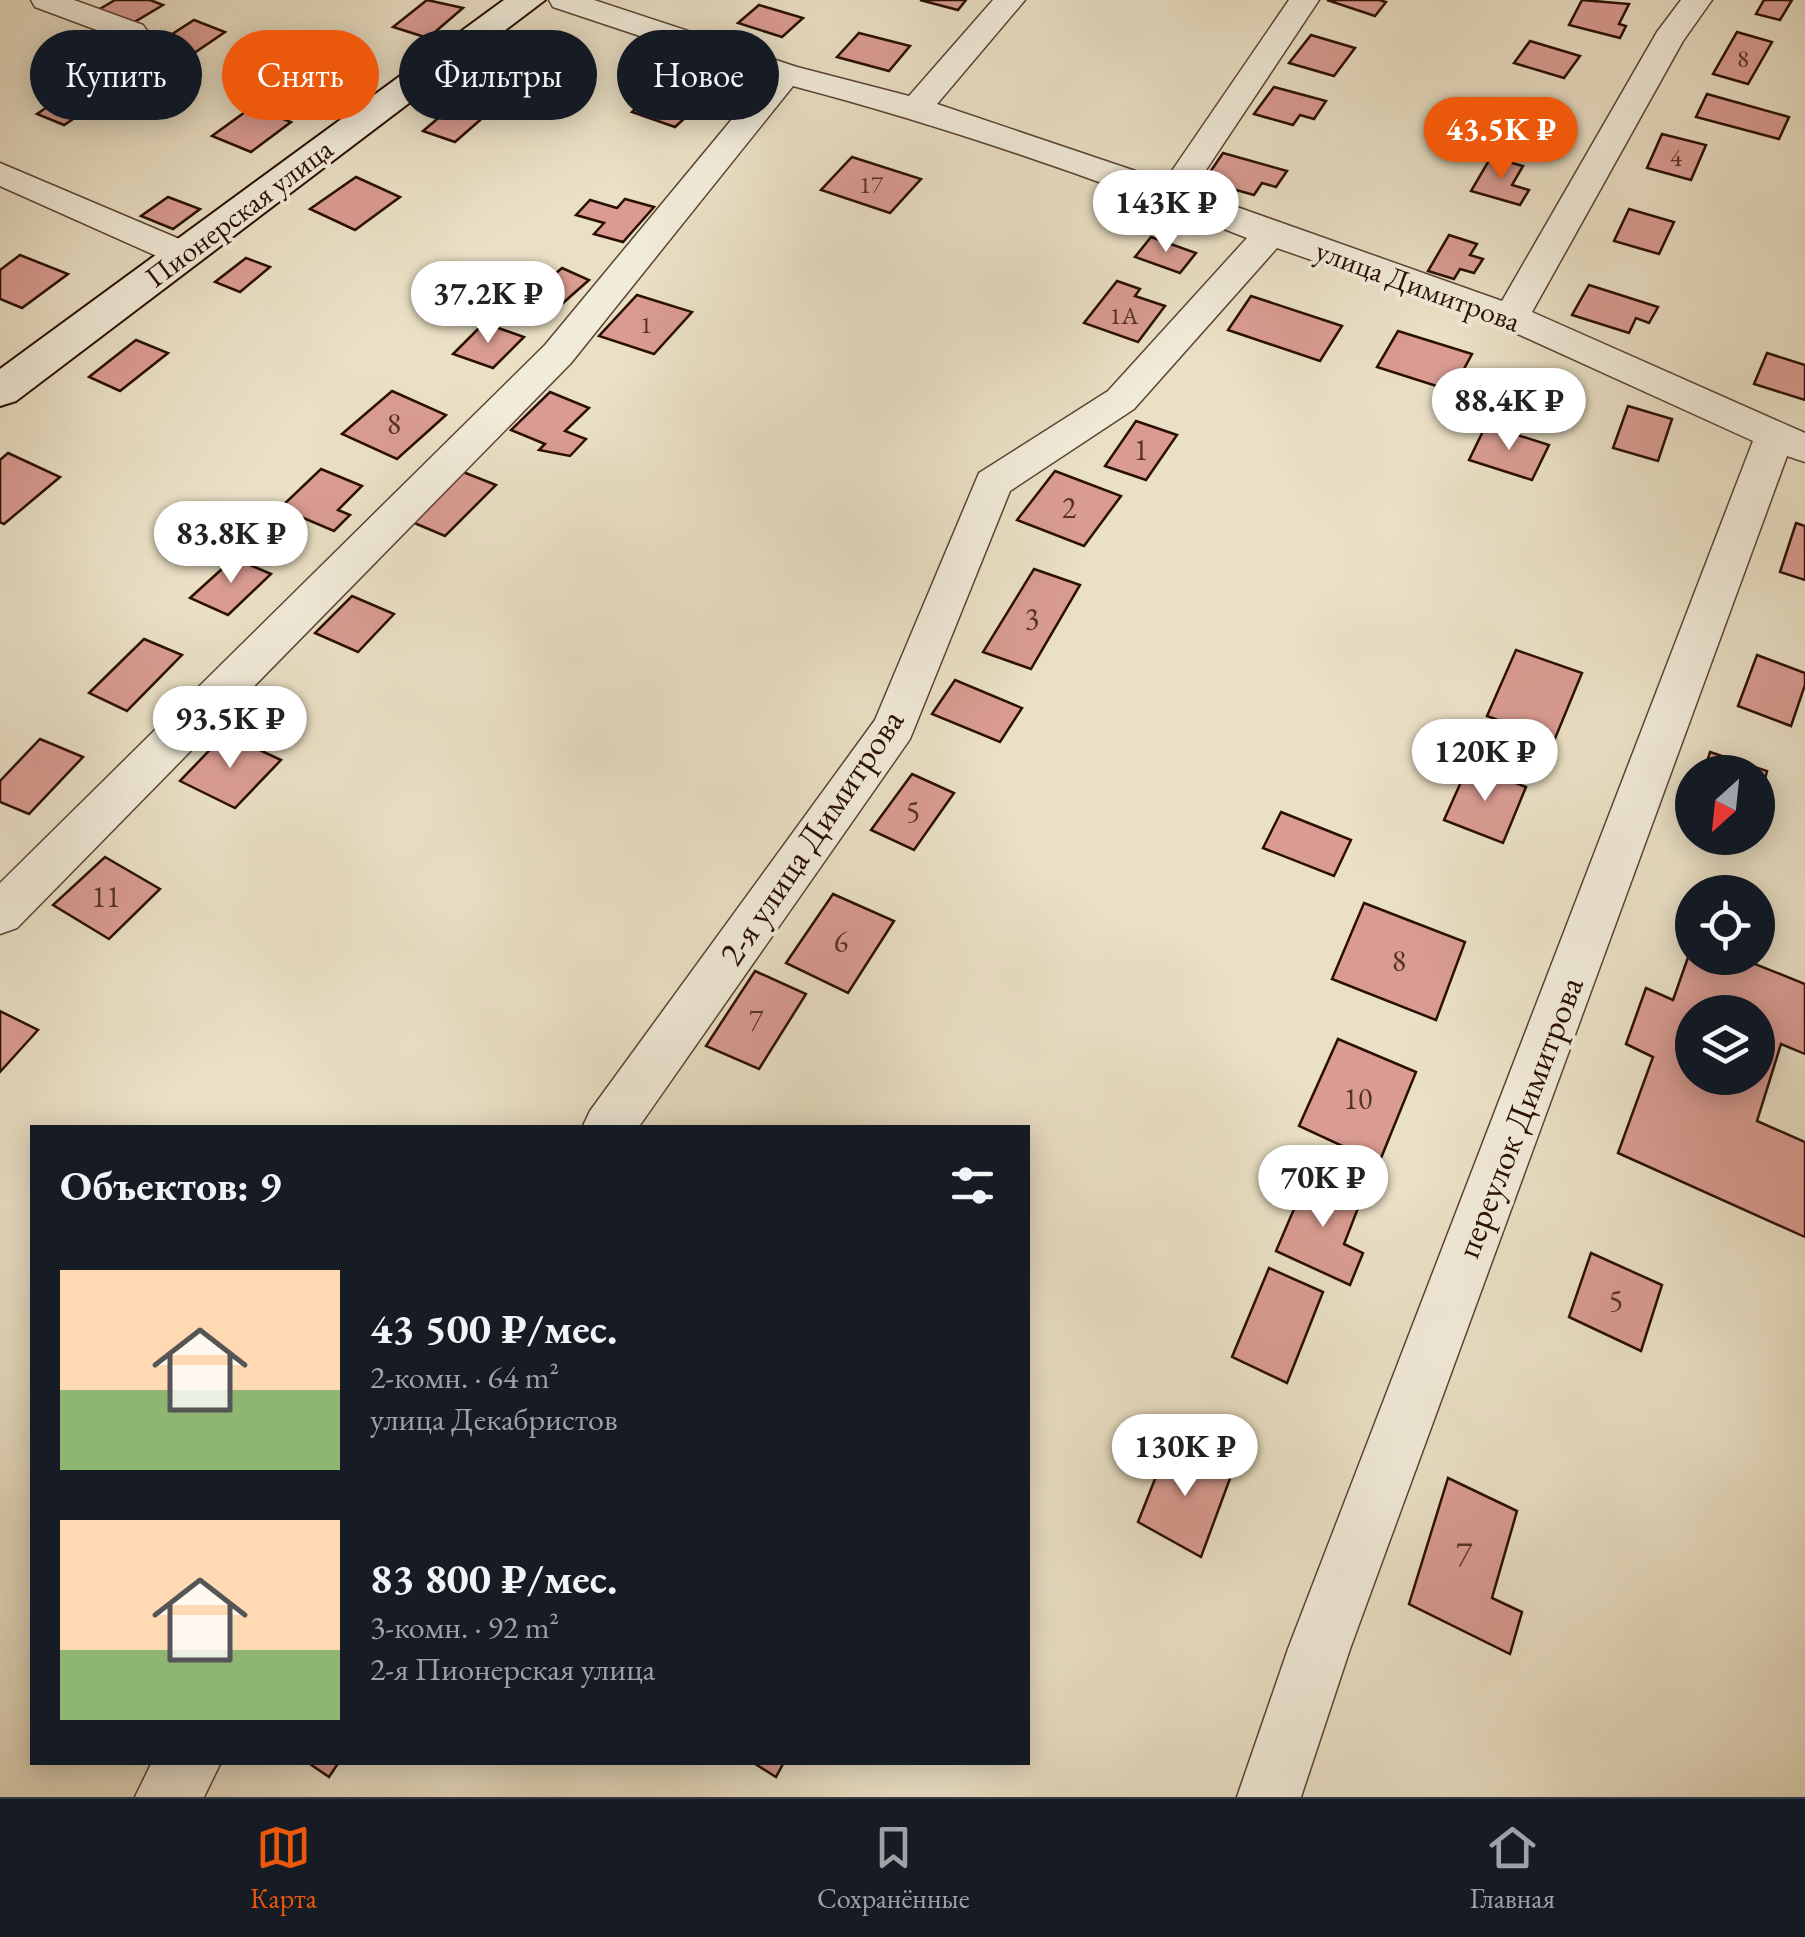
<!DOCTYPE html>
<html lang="ru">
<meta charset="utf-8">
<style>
body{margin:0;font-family:"EB Garamond",serif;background:#20242c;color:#f1f3f6;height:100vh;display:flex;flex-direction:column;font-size:38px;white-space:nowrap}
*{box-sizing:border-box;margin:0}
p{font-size:32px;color:#9ea1a6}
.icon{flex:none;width:55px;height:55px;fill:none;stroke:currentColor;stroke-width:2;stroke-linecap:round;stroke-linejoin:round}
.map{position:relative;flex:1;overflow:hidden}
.details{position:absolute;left:30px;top:1125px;width:1000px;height:640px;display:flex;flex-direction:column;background:#171b24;border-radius:0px;box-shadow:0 5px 25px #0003}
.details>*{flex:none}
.banner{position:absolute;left:30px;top:30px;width:1000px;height:90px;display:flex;gap:20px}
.needle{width:65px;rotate:207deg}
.controls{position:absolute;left:1675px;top:755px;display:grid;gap:20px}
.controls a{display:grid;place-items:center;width:100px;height:100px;border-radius:50%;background:#171b24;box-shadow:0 5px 25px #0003;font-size:50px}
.price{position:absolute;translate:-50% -85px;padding:0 22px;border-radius:35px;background:#fff;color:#222;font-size:32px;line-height:65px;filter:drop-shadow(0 2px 5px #0008)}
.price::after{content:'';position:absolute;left:50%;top:60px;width:30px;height:22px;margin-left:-15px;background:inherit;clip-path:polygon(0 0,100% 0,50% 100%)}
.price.on{background:#ea580c;color:#fff}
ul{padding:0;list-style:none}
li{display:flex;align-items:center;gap:30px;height:250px;padding:0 30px}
li span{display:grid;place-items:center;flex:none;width:280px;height:200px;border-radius:0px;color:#555}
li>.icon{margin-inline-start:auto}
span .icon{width:120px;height:120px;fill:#fffc;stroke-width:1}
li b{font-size:42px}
h2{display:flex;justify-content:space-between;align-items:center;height:120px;padding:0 30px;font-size:42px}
.pill{padding:0 35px;border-radius:45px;background:#171b24;box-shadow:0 5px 25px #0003;font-size:35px;line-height:90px}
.pill.on{background:#ea580c;color:#fff}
.tabs{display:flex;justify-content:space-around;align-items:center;height:140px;border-top:2px solid #363941;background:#171b24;font-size:28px;color:#9ea1a6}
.tabs a{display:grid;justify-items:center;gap:5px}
.tabs .on{color:#ea580c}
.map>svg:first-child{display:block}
</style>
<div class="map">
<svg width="1805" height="1797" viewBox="0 0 1805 1797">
<rect width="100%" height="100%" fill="#eae0c5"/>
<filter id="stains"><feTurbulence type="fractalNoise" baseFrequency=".002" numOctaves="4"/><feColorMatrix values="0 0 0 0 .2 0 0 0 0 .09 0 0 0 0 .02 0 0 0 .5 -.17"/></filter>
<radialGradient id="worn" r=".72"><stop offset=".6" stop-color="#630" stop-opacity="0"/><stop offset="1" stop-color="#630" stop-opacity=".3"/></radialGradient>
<g fill="#da9c92" stroke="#2a0f02" stroke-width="2.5" fill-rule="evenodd">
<path d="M115,0H150L163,5L131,24L98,10Z"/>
<path d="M427,0L463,8L428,38L393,27Z"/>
<path d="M920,0H966L958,10Z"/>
<path d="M1327,0H1379L1386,2L1375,16Z"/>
<path d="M1582,0L1629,4L1619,24L1626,26L1620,38L1569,25Z"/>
<path d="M1764,0H1792L1780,20L1756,14Z"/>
<path d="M759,5L803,18L782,37L738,23Z"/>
<path d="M194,20L225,32L181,62L149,49Z"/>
<path d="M1737,32L1772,42L1748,84L1713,74Z"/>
<path d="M859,33L910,46L889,71L837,57Z"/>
<path d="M1311,35L1355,48L1334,76L1289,63Z"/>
<path d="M1530,41L1580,56L1564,78L1514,63Z"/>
<path d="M522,45L545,55L514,77L490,68Z"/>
<path d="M304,66L354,84L331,102L338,105L325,115L308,108L297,117L255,101Z"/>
<path d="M669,78L712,93L675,127L632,112Z"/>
<path d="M87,80L115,91L64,125L37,114Z"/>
<path d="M1274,87L1326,101L1314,119L1300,115L1293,125L1254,114Z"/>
<path d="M1707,94L1789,117L1779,139L1696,117Z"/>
<path d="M463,97L495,107L455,142L423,131Z"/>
<path d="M252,107L291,122L251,152L212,136Z"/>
<path d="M1522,107L1548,114L1538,130L1547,133L1540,145L1493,132L1500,120L1512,123Z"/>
<path d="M1662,134L1706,145L1691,180L1647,168Z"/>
<path d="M1223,153L1287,171L1276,187L1262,183L1254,195L1204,181Z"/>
<path d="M852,157L921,179L890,213L821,190Z"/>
<path d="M1491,157L1523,166L1512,185L1529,190L1520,205L1471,191Z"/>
<path d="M356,177L400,197L355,230L310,209Z"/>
<path d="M168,197L200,209L173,229L141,216Z"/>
<path d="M625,199L654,207L623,242L594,234L604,223L576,215L590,200L617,208Z"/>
<path d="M1629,209L1674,222L1659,254L1614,241Z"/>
<path d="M1449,235L1477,244L1470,255L1483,259L1474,273L1460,269L1454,279L1428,271Z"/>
<path d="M1151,237L1196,253L1180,273L1135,257Z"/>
<path d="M20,255L68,274L22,308L0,299V270Z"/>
<path d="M246,258L270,267L240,292L215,282Z"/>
<path d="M562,268L589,280L554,311L526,299Z"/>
<path d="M1117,281L1140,289L1135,296L1165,306L1138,342L1084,323Z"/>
<path d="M1589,285L1658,307L1649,323L1636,318L1629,333L1572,315Z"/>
<path d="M637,295L692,312L654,354L599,336Z"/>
<path d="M1251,296L1342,326L1320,361L1228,330Z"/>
<path d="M484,323L524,337L493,368L453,354Z"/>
<path d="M1398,331L1472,354L1452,391L1377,367Z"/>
<path d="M136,340L168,353L120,391L89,377Z"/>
<path d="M1767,353L1805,365V400L1754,384Z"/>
<path d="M392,391L446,415L397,459L342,434Z"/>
<path d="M550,392L589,408L565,431L586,439L570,456L539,450L545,444L511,430Z"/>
<path d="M1628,406L1672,419L1658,461L1613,448Z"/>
<path d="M1136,421L1177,435L1146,480L1105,466Z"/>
<path d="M1486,425L1549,445L1532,480L1469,460Z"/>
<path d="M8,453L60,477L4,524L0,522V460Z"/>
<path d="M321,469L362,486L338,510L350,515L334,531L280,508Z"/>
<path d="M1055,471L1121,496L1084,546L1017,520Z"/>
<path d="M463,472L496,485L445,536L412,522Z"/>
<path d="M1796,523L1805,526V580L1780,572Z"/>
<path d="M234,558L271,574L228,615L190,598Z"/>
<path d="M1034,569L1080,585L1031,669L983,652Z"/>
<path d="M352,596L394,614L358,652L315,633Z"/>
<path d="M144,639L182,655L127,711L89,693Z"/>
<path d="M1516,650L1582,673L1554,741L1487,716Z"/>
<path d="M1757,655L1805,673V685L1791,726L1738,706Z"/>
<path d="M955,680L1022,708L1000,742L932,714Z"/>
<path d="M225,734L281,760L235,808L180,781Z"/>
<path d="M40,739L83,757L29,814L0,802V781Z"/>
<path d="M1710,752L1767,771L1758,808V772H1704Z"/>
<path d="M1469,764L1526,787L1503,843L1444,820Z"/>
<path d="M912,774L954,793L914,850L871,830Z"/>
<path d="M1281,812L1351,840L1334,876L1263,848Z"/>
<path d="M105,857L160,889L109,939L53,905Z"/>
<path d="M833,894L894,921L848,993L786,963Z"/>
<path d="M1364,903L1465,942L1436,1020L1332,979Z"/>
<path d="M1692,946V958H1740L1805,984V1054L1781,1044L1757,1121L1805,1142V1237L1618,1153L1653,1057L1626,1044L1646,988L1673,1000ZM1692,1012H1758V1078H1692Z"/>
<path d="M755,971L806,994L759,1069L706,1046Z"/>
<path d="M0,1011L38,1030L0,1072Z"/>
<path d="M1338,1039L1416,1072L1379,1163L1299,1126Z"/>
<path d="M1309,1174L1362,1198L1344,1244L1363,1253L1350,1285L1276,1251Z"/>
<path d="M1591,1253L1662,1285L1641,1351L1569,1317Z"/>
<path d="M1269,1268L1323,1292L1287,1383L1232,1357Z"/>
<path d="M1170,1441L1232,1473L1201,1557L1138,1522Z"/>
<path d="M1448,1478L1517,1511L1492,1598L1522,1612L1510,1654L1409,1604Z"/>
<path d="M307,1762H339L329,1777Z"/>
<path d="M752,1762H784L776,1777Z"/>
</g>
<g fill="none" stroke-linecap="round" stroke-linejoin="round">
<defs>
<g id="street">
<path d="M31,0H74L143,25L148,32L143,39H121L35,7Z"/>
<path d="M549,0H594L797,67L909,96L993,0H1025L937,104L1165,181L1289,0H1319L1192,191L1502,301L1657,32L1681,0H1712L1683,41L1532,312L1805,433V462L1787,456L1350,1649L1301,1797H1237L1288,1649L1753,441L1498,325L1277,248L1134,409L1010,491L910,739L638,1128H582L590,1111L875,720L979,473L1108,391L1247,238C1098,179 949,127 793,86L571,363L17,928L0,934V883L545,345L766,78L553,7Z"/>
<path d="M0,163L196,246L201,254L196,262L183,265L170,262L0,186Z"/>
<path d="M152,1762H221L204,1797H135Z"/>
</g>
<path id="secondary" d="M504,0H545L16,401L0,406V369Z"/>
</defs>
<use href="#street" stroke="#5a4333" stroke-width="3"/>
<use href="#secondary" stroke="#2a0f02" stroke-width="4"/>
<use href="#street" fill="#f1ebd9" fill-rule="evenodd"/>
<use href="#secondary" fill="#f1ebd9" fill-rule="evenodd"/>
</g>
<g text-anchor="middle" stroke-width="8" stroke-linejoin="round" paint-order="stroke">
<g font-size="25" fill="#563226">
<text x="1743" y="67">8</text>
<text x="1676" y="166">4</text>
<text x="871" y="193">17</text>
<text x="1124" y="324">1А</text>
<text x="646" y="333">1</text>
</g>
<g font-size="30" fill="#2a0f02" stroke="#f1ebd9">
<text transform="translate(239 213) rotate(-37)" y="10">Пионерская улица</text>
<text transform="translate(1418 286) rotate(20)" y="10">улица Димитрова</text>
</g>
<g font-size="30" fill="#563226">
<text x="394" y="434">8</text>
<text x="1141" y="460">1</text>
<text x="1069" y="518">2</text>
<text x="1032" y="629">3</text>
<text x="913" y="822">5</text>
<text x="106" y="907">11</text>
<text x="841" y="952">6</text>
<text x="1399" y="971">8</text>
<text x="756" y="1030">7</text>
<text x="1358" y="1109">10</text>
<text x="1616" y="1311">5</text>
</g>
<g font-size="35" fill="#2a0f02" stroke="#f1ebd9">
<text transform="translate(811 837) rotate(-56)" y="12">2-я улица Димитрова</text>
<text transform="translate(1519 1117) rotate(-69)" y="12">переулок Димитрова</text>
</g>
<g font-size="35" fill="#563226">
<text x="1464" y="1566">7</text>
</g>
</g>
<rect width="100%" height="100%" filter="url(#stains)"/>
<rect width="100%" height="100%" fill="url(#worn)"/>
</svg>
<div class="controls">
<a><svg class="needle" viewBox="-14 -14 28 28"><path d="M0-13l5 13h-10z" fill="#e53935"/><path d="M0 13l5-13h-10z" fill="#9ea1a6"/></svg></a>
<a><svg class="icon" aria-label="locate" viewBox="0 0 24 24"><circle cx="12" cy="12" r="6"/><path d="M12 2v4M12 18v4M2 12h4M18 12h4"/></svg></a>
<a><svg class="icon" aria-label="layers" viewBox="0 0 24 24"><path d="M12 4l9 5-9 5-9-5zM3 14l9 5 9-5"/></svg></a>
</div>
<b class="price on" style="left:1501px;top:182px">43.5K ₽</b>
<b class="price" style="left:1166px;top:255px">143K ₽</b>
<b class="price" style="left:488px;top:346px">37.2K ₽</b>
<b class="price" style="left:1509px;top:453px">88.4K ₽</b>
<b class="price" style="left:231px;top:586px">83.8K ₽</b>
<b class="price" style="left:230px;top:771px">93.5K ₽</b>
<b class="price" style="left:1485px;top:804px">120K ₽</b>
<b class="price" style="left:1323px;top:1230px">70K ₽</b>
<b class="price" style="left:1185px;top:1499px">130K ₽</b>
<div class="banner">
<a class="pill">Купить</a>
<a class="pill on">Снять</a>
<a class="pill">Фильтры</a>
<a class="pill">Новое</a>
</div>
<section class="details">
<h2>Объектов: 9<svg class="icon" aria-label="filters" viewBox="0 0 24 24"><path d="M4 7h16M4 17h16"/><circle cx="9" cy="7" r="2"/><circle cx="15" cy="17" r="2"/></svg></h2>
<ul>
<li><span style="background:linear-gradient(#ffd9b3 60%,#8fb573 0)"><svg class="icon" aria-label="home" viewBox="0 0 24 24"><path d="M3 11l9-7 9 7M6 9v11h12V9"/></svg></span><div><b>43 500 ₽/мес.</b><p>2-комн. · 64 m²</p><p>улица Декабристов</p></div></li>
<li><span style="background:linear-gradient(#ffd9b3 65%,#8fb573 0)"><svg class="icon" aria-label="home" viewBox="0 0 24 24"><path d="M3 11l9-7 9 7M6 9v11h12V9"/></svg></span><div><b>83 800 ₽/мес.</b><p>3-комн. · 92 m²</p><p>2-я Пионерская улица</p></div></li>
</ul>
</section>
</div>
<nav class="tabs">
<a class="on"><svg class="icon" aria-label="map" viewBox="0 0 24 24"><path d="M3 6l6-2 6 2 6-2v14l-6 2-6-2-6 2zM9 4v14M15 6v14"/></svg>Карта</a>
<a><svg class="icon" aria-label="saved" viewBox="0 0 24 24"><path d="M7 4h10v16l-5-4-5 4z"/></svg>Сохранённые</a>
<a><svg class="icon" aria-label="home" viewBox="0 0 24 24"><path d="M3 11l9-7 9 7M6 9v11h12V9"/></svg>Главная</a>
</nav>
